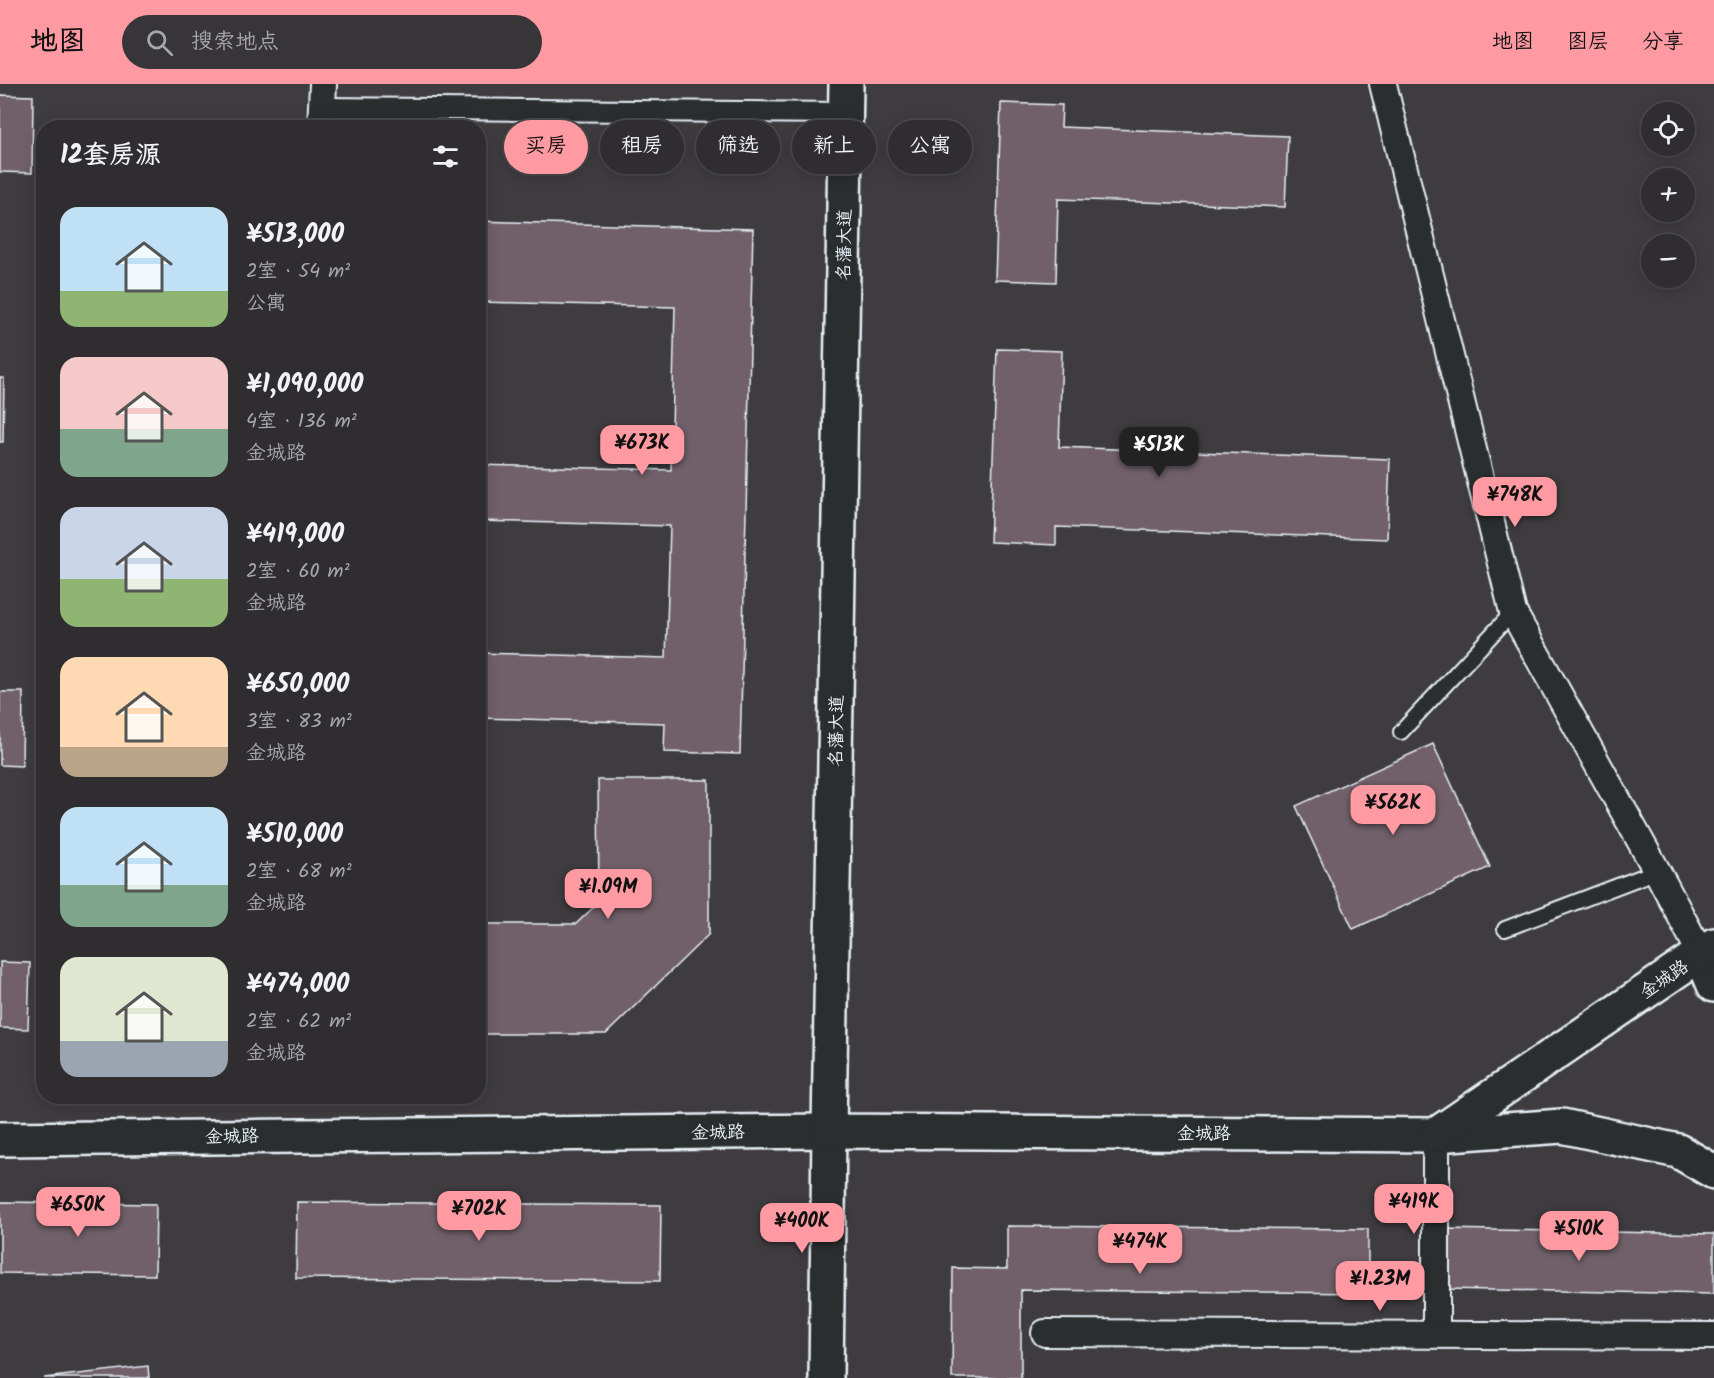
<!DOCTYPE html>
<html lang="zh">
<meta charset="utf-8">
<style>
body{margin:0;font-family:Kalam,"LXGW WenKai TC",sans-serif;background:#373538;color:#f1f3f6;height:100vh;display:flex;flex-direction:column;font-size:22px;white-space:nowrap}
*{box-sizing:border-box;margin:0}
p{font-size:20px;color:#a7a8ab}
.icon{flex:none;width:33px;height:33px;fill:none;stroke:currentColor;stroke-width:2;stroke-linecap:round;stroke-linejoin:round}
.map{position:relative;flex:1;overflow:hidden}
.sheet{position:absolute;left:36px;top:36px;width:450px;height:984px;display:flex;flex-direction:column;background:#2f2d30;border-radius:24px;box-shadow:0 3px 15px #0003,0 0 0 2px #4a494c}
.sheet>*{flex:none}
.banner{position:absolute;left:504px;top:36px;width:570px;height:54px;display:flex;gap:12px}
.buttons{position:absolute;left:1641px;top:18px;display:grid;gap:12px}
.buttons a{display:grid;place-items:center;width:54px;height:54px;border-radius:50%;background:#2f2d30;box-shadow:0 3px 15px #0003,0 0 0 2px #4a494c;font-size:30px}
.price{position:absolute;translate:-50% -51px;padding:0 14px;border-radius:12px;background:#ff9aa2;color:#111;font-size:20px;line-height:39px;filter:drop-shadow(0 2px 3px #0008)}
.price::after{content:'';position:absolute;left:50%;top:36px;width:18px;height:14px;margin-left:-9px;background:inherit;clip-path:polygon(0 0,100% 0,50% 100%)}
.price.selected{background:#222;color:#fff}
ul{padding:0;list-style:none}
li{display:flex;align-items:center;gap:18px;height:150px;padding:0 24px}
li span{display:grid;place-items:center;flex:none;width:168px;height:120px;border-radius:18px;color:#555}
li>.icon{margin-inline-start:auto}
span .icon{width:72px;height:72px;fill:#fffc;stroke-width:1}
li b{font-size:26px}
h2{display:flex;justify-content:space-between;align-items:center;height:72px;padding:0 24px;font-size:26px}
.chip{padding:0 21px;border-radius:27px;background:#2f2d30;box-shadow:0 3px 15px #0003,0 0 0 2px #4a494c;font-size:21px;line-height:54px}
.chip.selected{background:#ff9aa2;color:#111}
header{display:flex;align-items:center;gap:36px;box-sizing:border-box;height:84px;padding:0 30px;background:#ff9aa2;color:#111}
header strong{font-size:28px}
nav{display:flex;gap:33px;margin-inline-start:auto;font-size:21px}
.search{width:420px;height:54px;background:#373538;display:flex;align-items:center;gap:15px;box-sizing:border-box;padding:0 21px;border-radius:33px;color:#a7a8ab;font-size:22px}
.map>svg:first-child{display:block}
</style>
<header>
<strong>地图</strong>
<div class="search"><svg class="icon" aria-label="search" viewBox="0 0 24 24"><circle cx="10" cy="10" r="6"/><path d="M15 15l6 6"/></svg>搜索地点</div>
<nav><a>地图</a><a>图层</a><a>分享</a></nav>
</header>
<div class="map">
<svg width="1714" height="1294" viewBox="0 0 1714 1294">
<rect width="100%" height="100%" fill="#3f3c40"/>
<filter id="ink" filterUnits="userSpaceOnUse"><feTurbulence type="fractalNoise" baseFrequency=".0167" numOctaves="2"/><feDisplacementMap in="SourceGraphic" scale="12" xChannelSelector="R" yChannelSelector="G"/><feConvolveMatrix kernelMatrix="1 2 1 2 8 2 1 2 1" color-interpolation-filters="sRGB"/></filter>
<g filter="url(#ink)">
<g fill="#716069" stroke="#e8f1f8" stroke-width="1.5">
<path d="M0,11L33,12L32,89L0,88Z"/>
<path d="M1001,19L1062,21L1061,43L1288,52L1285,123L1058,115L1056,198L995,196Z"/>
<path d="M478,137L753,145L740,670L664,668L665,639L478,634V569L666,574L670,442L478,437V381L671,386L675,223L478,218Z"/>
<path d="M997,265L1062,267L1059,363L1390,375L1387,455L1056,443V461L990,458Z"/>
<path d="M0,294H4L3,358H0Z"/>
<path d="M0,608H23L22,682L0,681Z"/>
<path d="M1433,660L1490,783L1353,845L1296,722Z"/>
<path d="M598,696H709V850L606,950H478V840H576L599,818Z"/>
<path d="M0,878L30,879L28,945L0,944Z"/>
<path d="M0,1118L156,1120L155,1191L0,1189Z"/>
<path d="M297,1118L661,1121L660,1197L296,1194Z"/>
<path d="M1007,1142L1368,1145V1209L1021,1206V1294H952L953,1184L1007,1185Z"/>
<path d="M1444,1145L1714,1150V1210L1443,1205Z"/>
<path d="M148,1282L149,1294H44Z"/>
</g>
<g fill="none" stroke-linecap="round" stroke-linejoin="round">
<defs>
<g id="service">
<path d="M1401,648L1513,528"/>
<path d="M1505,845L1657,787"/>
</g>
<path id="pedestrian" d="M322,24L846,29"/>
<g id="minor">
<path d="M1383,0L1513,528L1657,787L1701,870"/>
<path d="M321,44L323,0"/>
<path d="M1436,1051V1250"/>
<path d="M1045,1249L1714,1252"/>
</g>
<path id="secondary" d="M0,1055L829,1047L826,1294"/>
<g id="primary">
<path d="M846,0L829,1047L1436,1051L1562,1042L1678,1067L1714,1088"/>
<path d="M1701,870L1714,901"/>
<path d="M1437,1050L1714,861"/>
</g>
</defs>
<use href="#service" stroke="#e8f1f8" stroke-width="18"/>
<use href="#pedestrian" stroke="#e8f1f8" stroke-width="24"/>
<use href="#minor" stroke="#e8f1f8" stroke-width="30"/>
<use href="#secondary" stroke="#e8f1f8" stroke-width="38"/>
<use href="#primary" stroke="#e8f1f8" stroke-width="38"/>
<use href="#service" stroke="#2a2d2e" stroke-width="14"/>
<use href="#pedestrian" stroke="#2a2d2e" stroke-width="20"/>
<use href="#minor" stroke="#2a2d2e" stroke-width="26"/>
<use href="#secondary" stroke="#2a2d2e" stroke-width="33"/>
<use href="#primary" stroke="#2a2d2e" stroke-width="33"/>
</g>
</g>
<g text-anchor="middle" stroke-width="6" stroke-linejoin="round" paint-order="stroke">
<g font-size="18" fill="#e8f1f8" stroke="#2a2d2e">
<text transform="translate(844 161) rotate(-89)" y="6">名藩大道</text>
<text transform="translate(836 647) rotate(-89)" y="6">名藩大道</text>
<text transform="translate(1664 895) rotate(-34)" y="6">金城路</text>
<text transform="translate(718 1048) rotate(-1)" y="6">金城路</text>
<text x="1204" y="1055">金城路</text>
<text transform="translate(232 1052) rotate(-1)" y="6">金城路</text>
</g>
</g>
</svg>
<div class="buttons">
<a><svg class="icon" aria-label="locate" viewBox="0 0 24 24"><circle cx="12" cy="12" r="6"/><path d="M12 2v4M12 18v4M2 12h4M18 12h4"/></svg></a>
<a>+</a>
<a>−</a>
</div>
<b class="price" style="left:642px;top:392px">¥673K</b>
<b class="price selected" style="left:1159px;top:394px">¥513K</b>
<b class="price" style="left:1515px;top:444px">¥748K</b>
<b class="price" style="left:1393px;top:752px">¥562K</b>
<b class="price" style="left:608px;top:836px">¥1.09M</b>
<b class="price" style="left:1414px;top:1151px">¥419K</b>
<b class="price" style="left:78px;top:1154px">¥650K</b>
<b class="price" style="left:479px;top:1158px">¥702K</b>
<b class="price" style="left:802px;top:1170px">¥400K</b>
<b class="price" style="left:1579px;top:1178px">¥510K</b>
<b class="price" style="left:1140px;top:1191px">¥474K</b>
<b class="price" style="left:1380px;top:1228px">¥1.23M</b>
<div class="banner">
<a class="chip selected">买房</a>
<a class="chip">租房</a>
<a class="chip">筛选</a>
<a class="chip">新上</a>
<a class="chip">公寓</a>
</div>
<section class="sheet">
<h2>12套房源<svg class="icon" aria-label="filters" viewBox="0 0 24 24"><path d="M4 7h16M4 17h16"/><circle cx="9" cy="7" r="2"/><circle cx="15" cy="17" r="2"/></svg></h2>
<ul>
<li><span style="background:linear-gradient(#bfe0f5 70%,#8fb573 0)"><svg class="icon" aria-label="home" viewBox="0 0 24 24"><path d="M3 11l9-7 9 7M6 9v11h12V9"/></svg></span><div><b>¥513,000</b><p>2室 · 54 m²</p><p>公寓</p></div></li>
<li><span style="background:linear-gradient(#f6c9c9 60%,#7fa58c 0)"><svg class="icon" aria-label="home" viewBox="0 0 24 24"><path d="M3 11l9-7 9 7M6 9v11h12V9"/></svg></span><div><b>¥1,090,000</b><p>4室 · 136 m²</p><p>金城路</p></div></li>
<li><span style="background:linear-gradient(#c9d6e8 60%,#8fb573 0)"><svg class="icon" aria-label="home" viewBox="0 0 24 24"><path d="M3 11l9-7 9 7M6 9v11h12V9"/></svg></span><div><b>¥419,000</b><p>2室 · 60 m²</p><p>金城路</p></div></li>
<li><span style="background:linear-gradient(#ffd9b3 75%,#b9a48a 0)"><svg class="icon" aria-label="home" viewBox="0 0 24 24"><path d="M3 11l9-7 9 7M6 9v11h12V9"/></svg></span><div><b>¥650,000</b><p>3室 · 83 m²</p><p>金城路</p></div></li>
<li><span style="background:linear-gradient(#bfe0f5 65%,#7fa58c 0)"><svg class="icon" aria-label="home" viewBox="0 0 24 24"><path d="M3 11l9-7 9 7M6 9v11h12V9"/></svg></span><div><b>¥510,000</b><p>2室 · 68 m²</p><p>金城路</p></div></li>
<li><span style="background:linear-gradient(#dfe7d0 70%,#9aa5b1 0)"><svg class="icon" aria-label="home" viewBox="0 0 24 24"><path d="M3 11l9-7 9 7M6 9v11h12V9"/></svg></span><div><b>¥474,000</b><p>2室 · 62 m²</p><p>金城路</p></div></li>
</ul>
</section>
</div>
